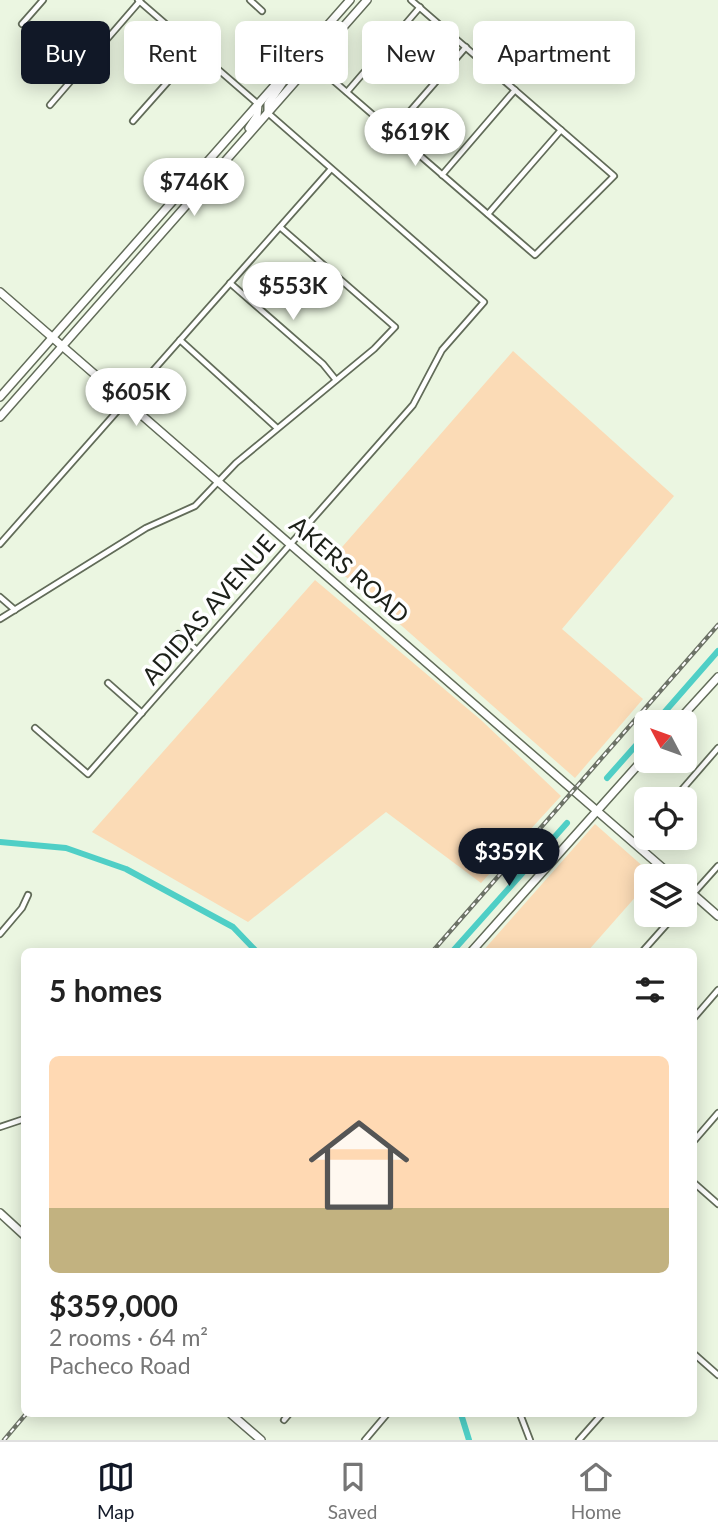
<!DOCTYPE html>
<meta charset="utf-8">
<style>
body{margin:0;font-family:Lato,sans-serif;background:#f2f2f2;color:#222;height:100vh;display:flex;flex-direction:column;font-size:26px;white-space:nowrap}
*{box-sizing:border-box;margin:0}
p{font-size:23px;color:#767676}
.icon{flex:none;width:38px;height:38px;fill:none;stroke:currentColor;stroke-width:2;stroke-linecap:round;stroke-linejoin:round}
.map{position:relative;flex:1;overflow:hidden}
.sheet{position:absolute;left:21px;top:948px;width:676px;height:469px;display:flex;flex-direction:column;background:#fff;border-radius:10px;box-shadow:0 4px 18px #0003}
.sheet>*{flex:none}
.top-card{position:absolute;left:21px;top:21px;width:677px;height:63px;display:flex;gap:14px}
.needle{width:46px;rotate:311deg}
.controls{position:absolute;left:634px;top:710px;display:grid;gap:14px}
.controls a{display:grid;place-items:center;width:63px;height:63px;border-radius:10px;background:#fff;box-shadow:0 4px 18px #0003;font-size:35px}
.price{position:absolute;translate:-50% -60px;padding:0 16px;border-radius:24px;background:#fff;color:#222;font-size:23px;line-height:46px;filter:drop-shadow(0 2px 4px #0008)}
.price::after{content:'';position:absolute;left:50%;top:42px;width:21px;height:16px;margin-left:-10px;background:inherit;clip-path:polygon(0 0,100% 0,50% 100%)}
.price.current{background:#111827;color:#fff}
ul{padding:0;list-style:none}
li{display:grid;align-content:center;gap:14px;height:371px;padding:0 28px}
li span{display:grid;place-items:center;height:217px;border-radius:10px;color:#555}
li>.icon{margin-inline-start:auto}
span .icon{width:126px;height:126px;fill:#fffc;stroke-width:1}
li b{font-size:30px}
h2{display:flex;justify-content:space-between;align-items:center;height:84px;padding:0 28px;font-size:30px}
.tag{padding:0 24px;border-radius:10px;background:#fff;box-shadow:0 4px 18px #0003;font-size:24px;line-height:63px}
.tag.current{background:#111827;color:#fff}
.menu{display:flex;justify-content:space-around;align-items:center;height:98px;border-top:2px solid #e0e0e0;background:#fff;font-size:19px;color:#767676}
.menu a{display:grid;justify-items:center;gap:4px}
.menu .current{color:#111827}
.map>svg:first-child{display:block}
</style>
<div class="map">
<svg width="718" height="1440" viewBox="0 0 718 1440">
<rect width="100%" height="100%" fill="#ebf6e1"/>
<g fill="#fbdbb6">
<path d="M513,351L674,496L562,629L643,699L575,778L329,562Z"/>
<path d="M315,580L481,720L561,796L481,883L386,812L248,922L92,832Z"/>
<path d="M595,824L654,876L646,877V885L587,952H482Z"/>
</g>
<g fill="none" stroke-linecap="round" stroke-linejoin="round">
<g stroke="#4fcfc6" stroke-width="6">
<path d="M655,723L718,651"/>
<path d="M607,778L646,734"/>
<path d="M0,842L66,848L126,869L233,927L257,952"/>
<path d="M452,952L567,823"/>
<path d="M461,1414L469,1440"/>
</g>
<defs>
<g id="street">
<path d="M138,0L258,104"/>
<path d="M250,0L262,11"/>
<path d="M22,24L43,0"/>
<path d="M313,63L535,255L614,176L411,0"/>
<path d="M347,92L420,7"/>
<path d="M50,105L140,1"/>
<path d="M133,121L196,50"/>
<path d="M392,132L466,47"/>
<path d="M442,175L515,90"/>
<path d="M488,214L561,130"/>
<path d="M230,283L323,364L336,380"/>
<path d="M180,340L277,428"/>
<path d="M0,544L331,169"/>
<path d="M0,597L15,610"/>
<path d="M0,619L146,528L195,506L236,463L374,349L395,327L280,227"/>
<path d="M178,634L197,650"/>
<path d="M108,683L142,713"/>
<path d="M35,728L88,774L413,405L442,350L484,302L268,113"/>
<path d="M673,800L718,748"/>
<path d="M635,843L646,830"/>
<path d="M684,904L718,866"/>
<path d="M0,934L22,908L28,895"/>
<path d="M642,952L675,915"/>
<path d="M693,1019L718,990"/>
<path d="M0,1127L24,1119"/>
<path d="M693,1142L718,1113"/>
<path d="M693,1182L718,1204"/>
<path d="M693,1353L718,1375"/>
<path d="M520,1414L530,1440"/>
<path d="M284,1420L289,1414"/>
<path d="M365,1440L387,1414"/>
<path d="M579,1440L602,1414"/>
</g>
<g id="secondary">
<path d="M312,62L314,52L326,32"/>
<path d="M268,111V104L285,79"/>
<path d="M249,128L257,116L258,104"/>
<path d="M0,292L673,877"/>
<path d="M0,397L350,0"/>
<path d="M0,417L367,0"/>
<path d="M676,723L718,677"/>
<path d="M684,886L718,916"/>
<path d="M471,952L646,756"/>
<path d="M0,1213L24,1235"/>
<path d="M231,1414L261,1440"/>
</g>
</defs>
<use href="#street" stroke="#626c59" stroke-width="8"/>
<use href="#secondary" stroke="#626c59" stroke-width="10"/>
<use href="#street" stroke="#fff" stroke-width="4.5"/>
<use href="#secondary" stroke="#fff" stroke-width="7"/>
<defs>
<g id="rail">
<path d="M432,952L718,625"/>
<path d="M4,1440L26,1414"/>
</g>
</defs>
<use href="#rail" stroke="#6d7367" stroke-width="4.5"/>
<use href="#rail" stroke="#fff" stroke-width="2" stroke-dasharray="5" stroke-linecap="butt"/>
</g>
<g text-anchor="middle" stroke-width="7" stroke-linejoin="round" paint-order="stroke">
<g font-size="24" fill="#1c2019" stroke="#fff">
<text transform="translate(349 570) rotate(41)" y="8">AKERS ROAD</text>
<text transform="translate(209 610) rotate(-49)" y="8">ADIDAS AVENUE</text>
</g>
</g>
</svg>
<div class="controls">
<a><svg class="needle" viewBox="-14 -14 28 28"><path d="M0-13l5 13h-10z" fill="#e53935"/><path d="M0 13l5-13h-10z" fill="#767676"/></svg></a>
<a><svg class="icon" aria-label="locate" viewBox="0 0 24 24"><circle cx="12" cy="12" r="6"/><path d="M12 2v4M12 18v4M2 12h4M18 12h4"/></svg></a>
<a><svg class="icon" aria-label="layers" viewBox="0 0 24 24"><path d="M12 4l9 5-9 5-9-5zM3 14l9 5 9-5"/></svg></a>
</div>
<b class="price" style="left:415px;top:168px">$619K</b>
<b class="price" style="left:194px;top:218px">$746K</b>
<b class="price" style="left:293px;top:322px">$553K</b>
<b class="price" style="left:136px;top:428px">$605K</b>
<b class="price current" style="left:509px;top:888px">$359K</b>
<div class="top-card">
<a class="tag current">Buy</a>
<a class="tag">Rent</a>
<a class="tag">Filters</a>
<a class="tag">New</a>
<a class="tag">Apartment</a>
</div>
<section class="sheet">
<h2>5 homes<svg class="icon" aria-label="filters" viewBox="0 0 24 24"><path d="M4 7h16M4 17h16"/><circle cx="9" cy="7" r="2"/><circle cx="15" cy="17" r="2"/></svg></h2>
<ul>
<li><span style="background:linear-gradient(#ffd9b3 70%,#c2b280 0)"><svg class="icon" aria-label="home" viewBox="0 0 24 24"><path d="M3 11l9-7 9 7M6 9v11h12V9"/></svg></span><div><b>$359,000</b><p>2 rooms · 64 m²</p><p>Pacheco Road</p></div></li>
</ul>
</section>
</div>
<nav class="menu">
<a class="current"><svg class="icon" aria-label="map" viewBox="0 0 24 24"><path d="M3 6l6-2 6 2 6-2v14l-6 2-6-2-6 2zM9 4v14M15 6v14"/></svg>Map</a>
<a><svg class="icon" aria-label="saved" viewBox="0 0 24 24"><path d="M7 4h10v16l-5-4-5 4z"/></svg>Saved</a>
<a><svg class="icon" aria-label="home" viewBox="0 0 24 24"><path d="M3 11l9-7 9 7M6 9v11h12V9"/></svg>Home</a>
</nav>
